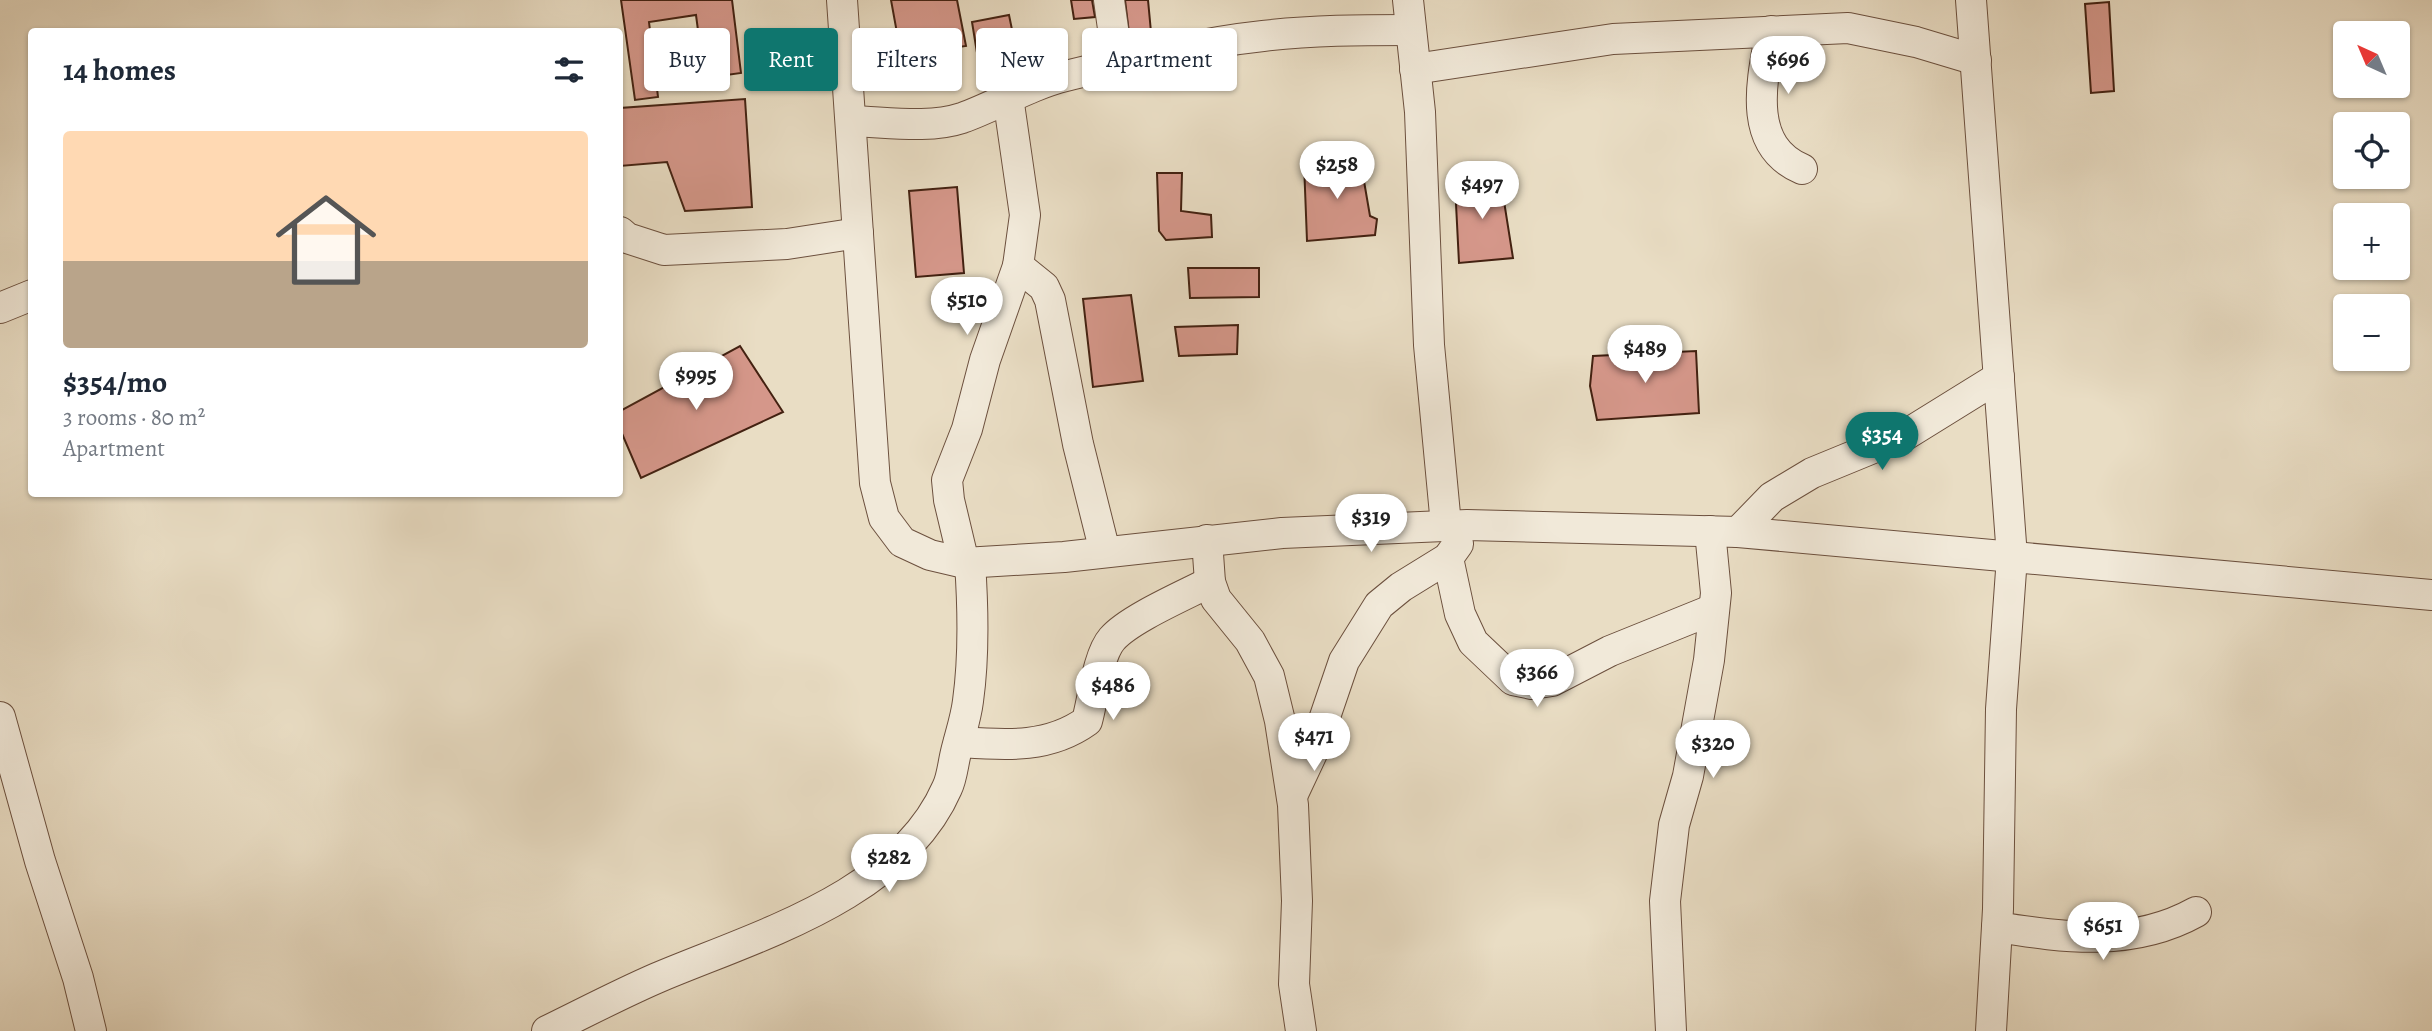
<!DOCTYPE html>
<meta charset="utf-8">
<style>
body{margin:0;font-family:Alegreya,serif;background:#f2f2f3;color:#1f2937;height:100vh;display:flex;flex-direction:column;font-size:26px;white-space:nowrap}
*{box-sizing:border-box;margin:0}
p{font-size:23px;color:#747a83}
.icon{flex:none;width:38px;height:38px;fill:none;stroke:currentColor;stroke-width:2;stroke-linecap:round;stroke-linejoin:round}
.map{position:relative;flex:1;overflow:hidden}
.drawer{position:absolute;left:28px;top:28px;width:595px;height:469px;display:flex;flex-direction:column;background:#fff;border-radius:7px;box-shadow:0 2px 5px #0004}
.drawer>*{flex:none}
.top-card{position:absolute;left:644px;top:28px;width:665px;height:63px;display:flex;gap:14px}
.needle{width:46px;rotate:316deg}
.fabs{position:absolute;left:2333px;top:21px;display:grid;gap:14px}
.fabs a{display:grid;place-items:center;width:77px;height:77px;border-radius:7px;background:#fff;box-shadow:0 2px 5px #0004;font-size:35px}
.price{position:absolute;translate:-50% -60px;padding:0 16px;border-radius:24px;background:#fff;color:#222;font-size:23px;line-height:46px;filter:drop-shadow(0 2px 4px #0008)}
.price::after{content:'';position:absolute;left:50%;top:42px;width:21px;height:16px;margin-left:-10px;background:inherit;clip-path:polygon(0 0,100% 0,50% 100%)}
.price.on{background:#0f766e;color:#fff}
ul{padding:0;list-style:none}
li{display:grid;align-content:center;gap:14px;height:371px;padding:0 35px}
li+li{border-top:2px solid #e0e1e3}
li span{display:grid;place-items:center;height:217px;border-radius:7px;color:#555}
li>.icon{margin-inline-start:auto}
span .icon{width:126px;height:126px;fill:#fffc;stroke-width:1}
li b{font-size:30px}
h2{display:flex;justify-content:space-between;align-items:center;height:84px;padding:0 35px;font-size:30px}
.chip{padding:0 24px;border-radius:7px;background:#fff;box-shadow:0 2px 5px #0004;font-size:24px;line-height:63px}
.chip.on{background:#0f766e;color:#fff}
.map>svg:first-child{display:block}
</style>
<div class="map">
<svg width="2432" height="1031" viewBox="0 0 2432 1031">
<rect width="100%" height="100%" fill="#e9ddc4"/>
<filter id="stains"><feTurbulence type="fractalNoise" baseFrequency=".00286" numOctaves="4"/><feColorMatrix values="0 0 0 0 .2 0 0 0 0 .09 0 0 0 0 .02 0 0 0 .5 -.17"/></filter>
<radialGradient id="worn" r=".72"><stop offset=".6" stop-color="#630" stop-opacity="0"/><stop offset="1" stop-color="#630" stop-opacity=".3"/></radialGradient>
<g fill="#d5978a" stroke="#432111" stroke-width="2">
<path d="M621,0H732L741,73L669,83L665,58L701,53L696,15L649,22L658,97L635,100Z"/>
<path d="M891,0H957L966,46L901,55Z"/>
<path d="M1071,0H1092L1095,17L1074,19Z"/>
<path d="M1125,0H1148L1151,32L1129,33Z"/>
<path d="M2109,2L2114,91L2091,93L2085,4Z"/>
<path d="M1009,15L1017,54L978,59L972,22Z"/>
<path d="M745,99L752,207L685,211L667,162L620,166V108Z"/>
<path d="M1360,158L1370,216L1377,219L1375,235L1307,241L1304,163Z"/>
<path d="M1157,173H1182L1181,211L1211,215L1212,237L1166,240L1159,231Z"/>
<path d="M1500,176L1513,258L1459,263L1455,184Z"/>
<path d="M957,187L964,273L916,277L909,191Z"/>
<path d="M1188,268H1259V297L1190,298Z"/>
<path d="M1131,295L1143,381L1093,387L1083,299Z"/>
<path d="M1238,325L1237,354L1179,356L1175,327Z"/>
<path d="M740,346L783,412L641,478L620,429V411Z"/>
<path d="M1696,351L1699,413L1597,420L1590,386L1593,356Z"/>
</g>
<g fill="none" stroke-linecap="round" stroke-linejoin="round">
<defs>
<g id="street">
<path d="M842,0L875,483L884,518L902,542L930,555L964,563L1064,557L1282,533L1467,525L1738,532L2432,595"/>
<path d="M1109,0L1118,64"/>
<path d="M1408,0L1420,112L1429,345L1446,525"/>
<path d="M1971,0L2012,557L2001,709L1998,909L1991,1031"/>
<path d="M1771,31C1762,80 1746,145 1802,169"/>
<path d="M1415,69L1613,39L1848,28L1916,42L1976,60"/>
<path d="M852,121C887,122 929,129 962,118C998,105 1029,85 1066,76C1130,60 1197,43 1263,36C1312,30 1361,30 1411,30"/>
<path d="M620,232L627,238L664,250L787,244L858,233"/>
<path d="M1018,266L1044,287L1050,300L1078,444L1105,552"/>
<path d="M0,308L32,295"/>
<path d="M1738,532L1772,497L1812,473L1907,434L1999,377"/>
<path d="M1207,540L1210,582L1216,599L1250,641L1269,676L1280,721L1293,805L1297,901L1294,984L1301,1031"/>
<path d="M1448,558L1460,614L1473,642L1513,680L1532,684L1552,681L1610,651L1714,609"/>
<path d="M964,563L949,500L947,480L967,429L985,360L1018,266L1025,215L1008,97"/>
<path d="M0,717L40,861L78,978L91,1031"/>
<path d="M959,742C1005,745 1048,749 1087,721C1093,699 1098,655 1112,639C1129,619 1185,595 1210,582"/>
<path d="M1292,796L1314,749L1344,661L1379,605L1401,587L1448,558L1458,544"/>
<path d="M1997,927C2066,938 2133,947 2196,912"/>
<path d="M547,1031C584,1013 620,994 657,978C756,936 900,896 947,788C952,778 953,764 956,752C960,735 966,718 968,701C974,658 973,606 970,563"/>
<path d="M1671,1031L1665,901L1674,825L1688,776L1709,660L1716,593L1710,531"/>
</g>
</defs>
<use href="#street" stroke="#6c503e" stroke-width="32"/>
<use href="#street" stroke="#f1e9d9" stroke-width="30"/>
</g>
<rect width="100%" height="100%" filter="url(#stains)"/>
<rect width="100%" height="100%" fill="url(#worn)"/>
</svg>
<div class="fabs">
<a><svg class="needle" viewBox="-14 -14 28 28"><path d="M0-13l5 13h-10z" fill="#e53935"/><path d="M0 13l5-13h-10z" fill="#747a83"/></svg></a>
<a><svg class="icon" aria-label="locate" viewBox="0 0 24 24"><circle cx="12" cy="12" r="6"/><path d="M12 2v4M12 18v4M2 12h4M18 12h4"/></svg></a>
<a>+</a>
<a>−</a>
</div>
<b class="price" style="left:1788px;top:96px">$696</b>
<b class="price" style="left:1337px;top:201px">$258</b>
<b class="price" style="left:1482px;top:221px">$497</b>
<b class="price" style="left:967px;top:337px">$510</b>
<b class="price" style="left:1645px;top:385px">$489</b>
<b class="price" style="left:696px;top:412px">$995</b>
<b class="price on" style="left:1882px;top:472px">$354</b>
<b class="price" style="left:1371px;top:554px">$319</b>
<b class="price" style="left:1537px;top:709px">$366</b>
<b class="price" style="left:1113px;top:722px">$486</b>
<b class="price" style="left:1314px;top:773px">$471</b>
<b class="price" style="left:1713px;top:780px">$320</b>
<b class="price" style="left:889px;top:894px">$282</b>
<b class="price" style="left:2103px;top:962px">$651</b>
<div class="top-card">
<a class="chip">Buy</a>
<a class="chip on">Rent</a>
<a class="chip">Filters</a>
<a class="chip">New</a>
<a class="chip">Apartment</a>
</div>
<section class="drawer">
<h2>14 homes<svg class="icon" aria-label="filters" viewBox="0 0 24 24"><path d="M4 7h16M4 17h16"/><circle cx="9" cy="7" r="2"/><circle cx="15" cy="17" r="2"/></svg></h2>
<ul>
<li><span style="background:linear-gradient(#ffd9b3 60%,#b9a48a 0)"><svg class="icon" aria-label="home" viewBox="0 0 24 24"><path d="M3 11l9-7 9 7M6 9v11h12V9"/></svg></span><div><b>$354/mo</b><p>3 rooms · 80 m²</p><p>Apartment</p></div></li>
</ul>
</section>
</div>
